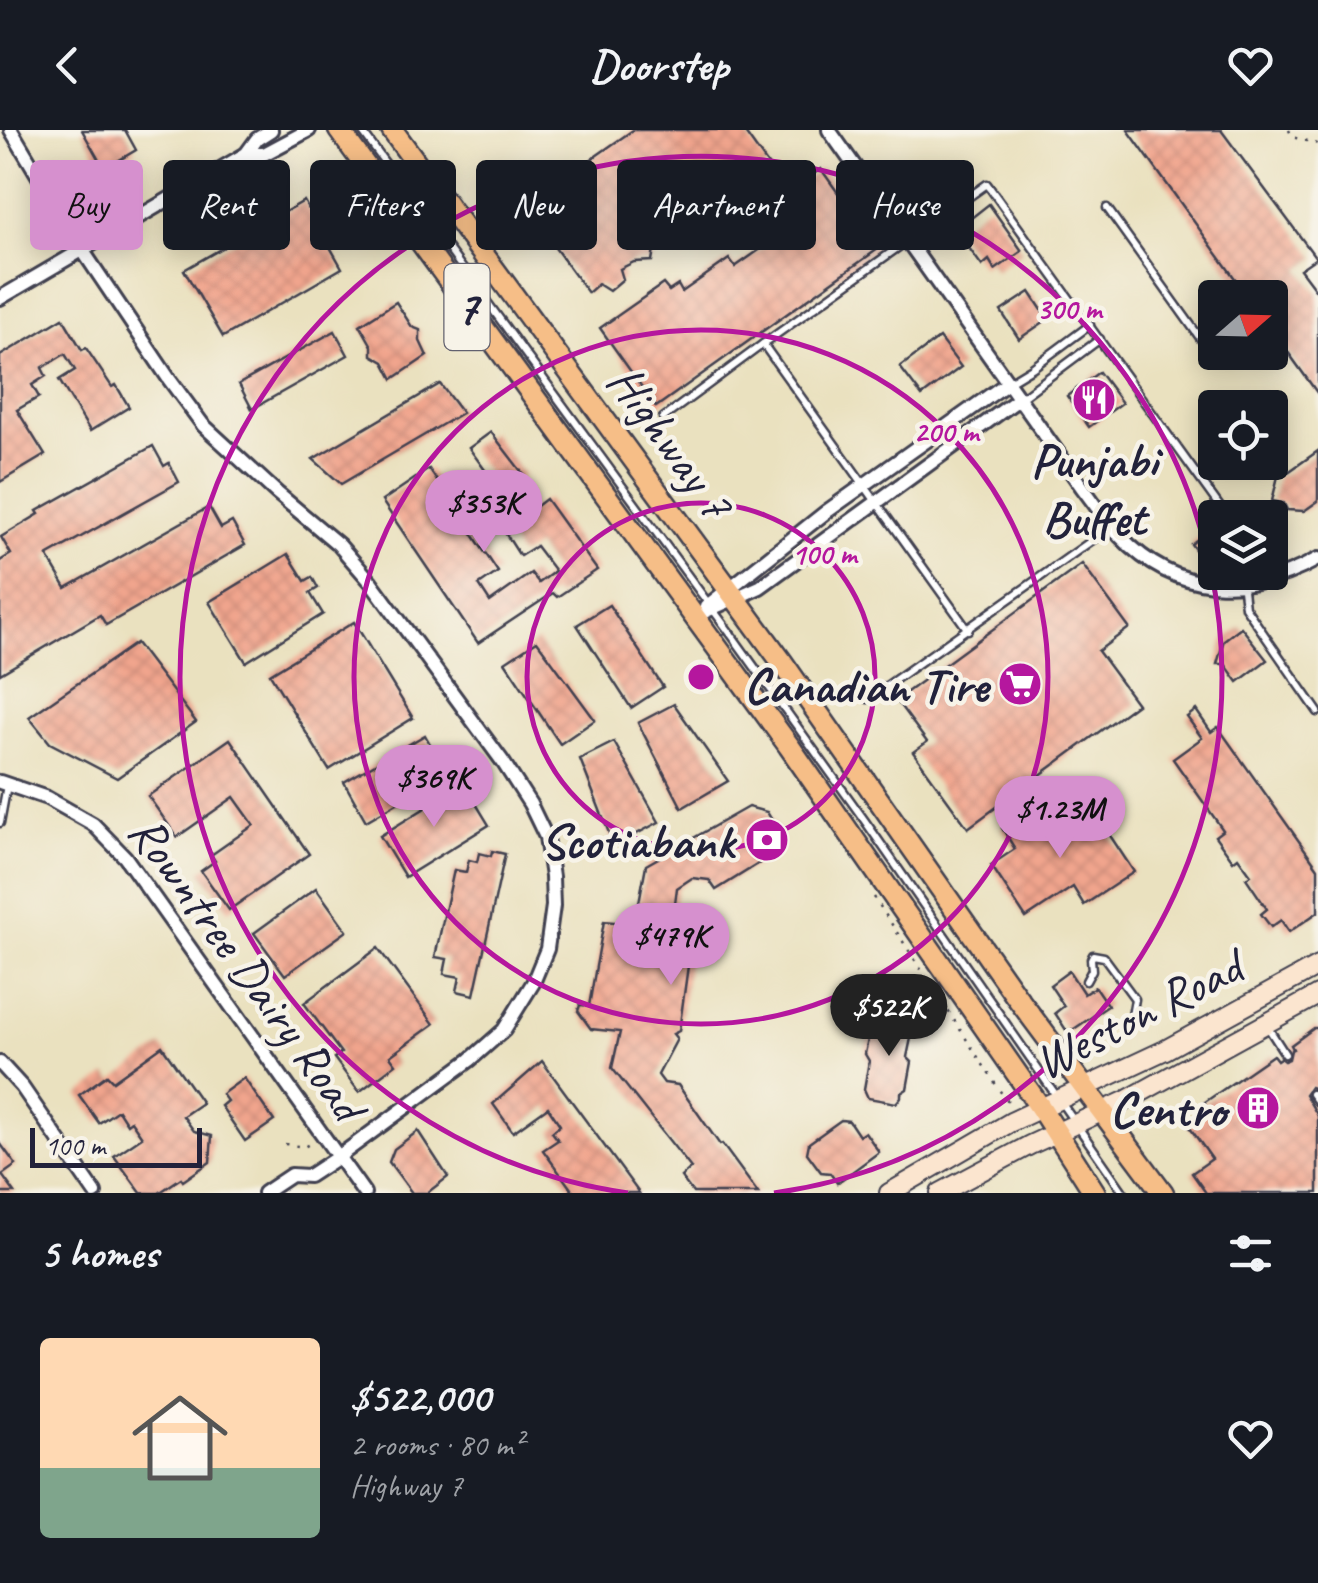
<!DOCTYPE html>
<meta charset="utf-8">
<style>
body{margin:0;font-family:Caveat,sans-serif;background:#20242c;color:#f1f3f6;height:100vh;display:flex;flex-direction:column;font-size:38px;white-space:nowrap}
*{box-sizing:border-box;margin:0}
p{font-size:32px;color:#9ea1a6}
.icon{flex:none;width:55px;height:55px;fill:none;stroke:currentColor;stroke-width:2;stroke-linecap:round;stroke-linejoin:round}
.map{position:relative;height:1063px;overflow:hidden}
.side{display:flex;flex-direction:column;background:#171b24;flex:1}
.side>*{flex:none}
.banner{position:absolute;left:30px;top:30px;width:1260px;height:90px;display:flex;gap:20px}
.needle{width:65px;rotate:70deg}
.tools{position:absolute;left:1198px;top:150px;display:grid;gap:20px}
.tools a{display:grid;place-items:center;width:90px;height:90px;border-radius:10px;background:#171b24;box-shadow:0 5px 25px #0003;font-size:50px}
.scale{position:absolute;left:30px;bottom:25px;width:172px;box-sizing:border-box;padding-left:10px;border:5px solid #22223b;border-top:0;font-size:28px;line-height:35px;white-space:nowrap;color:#22223b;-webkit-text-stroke:8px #f7f3e8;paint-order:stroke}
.price{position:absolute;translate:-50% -85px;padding:0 22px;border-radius:35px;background:#d690ce;color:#111;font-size:32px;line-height:65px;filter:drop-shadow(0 2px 5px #0008)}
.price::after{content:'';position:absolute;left:50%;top:60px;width:30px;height:22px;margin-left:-15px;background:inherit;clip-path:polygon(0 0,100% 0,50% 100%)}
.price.active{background:#222;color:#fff}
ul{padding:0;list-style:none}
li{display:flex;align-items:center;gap:30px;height:250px;padding:0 40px}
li+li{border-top:2px solid #363941}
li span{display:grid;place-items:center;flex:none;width:280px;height:200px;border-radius:10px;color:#555}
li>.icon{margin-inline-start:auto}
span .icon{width:120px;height:120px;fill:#fffc;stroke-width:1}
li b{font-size:42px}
h2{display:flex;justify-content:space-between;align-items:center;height:120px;padding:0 40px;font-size:42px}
.tag{padding:0 35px;border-radius:10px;background:#171b24;box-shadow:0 5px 25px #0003;font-size:35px;line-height:90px}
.tag.active{background:#d690ce;color:#111}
header{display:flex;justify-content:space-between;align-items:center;height:130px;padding:0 40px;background:#171b24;font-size:45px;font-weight:600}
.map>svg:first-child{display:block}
</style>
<header><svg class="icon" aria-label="back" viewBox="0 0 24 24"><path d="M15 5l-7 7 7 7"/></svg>Doorstep<svg class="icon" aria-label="heart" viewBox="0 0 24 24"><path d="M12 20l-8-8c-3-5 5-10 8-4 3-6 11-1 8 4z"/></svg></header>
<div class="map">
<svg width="1318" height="1063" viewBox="0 0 1318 1063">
<defs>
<pattern id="building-cross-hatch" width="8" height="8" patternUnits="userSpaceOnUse" patternTransform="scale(2.5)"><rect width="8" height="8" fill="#f1a58d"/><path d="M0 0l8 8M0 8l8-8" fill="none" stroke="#ce8e7b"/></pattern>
</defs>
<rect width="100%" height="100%" fill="#f7f3e8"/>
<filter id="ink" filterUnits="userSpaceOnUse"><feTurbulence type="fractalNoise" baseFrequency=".01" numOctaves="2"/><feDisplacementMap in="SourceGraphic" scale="20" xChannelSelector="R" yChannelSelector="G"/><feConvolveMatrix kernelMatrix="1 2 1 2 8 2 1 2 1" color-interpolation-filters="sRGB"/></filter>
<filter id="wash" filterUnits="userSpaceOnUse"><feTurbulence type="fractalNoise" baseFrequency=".0048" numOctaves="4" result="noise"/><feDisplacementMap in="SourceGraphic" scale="40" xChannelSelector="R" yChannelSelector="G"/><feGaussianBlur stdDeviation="2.25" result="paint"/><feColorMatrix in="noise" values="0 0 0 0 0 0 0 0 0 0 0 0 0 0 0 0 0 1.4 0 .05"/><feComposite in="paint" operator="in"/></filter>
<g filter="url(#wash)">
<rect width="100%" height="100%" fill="#eae1bf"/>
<g id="blocks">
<g fill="url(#building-cross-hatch)">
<path d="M82,0H125L136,20L104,39Z"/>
<path d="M633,0H743L768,35L654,119L652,131L634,132L620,139L623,149L609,161L598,154L588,163L534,89L546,79L543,63Z"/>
<path d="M1128,0H1221L1316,128L1300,139L1318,163V264L1270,197V168H1249Z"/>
<path d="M821,39L878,119L656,277L600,198L663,154L669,161L678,155L682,162L729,129L735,137L798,93L792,84L799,79L787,62Z"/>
<path d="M304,71L342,138L223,207L184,140Z"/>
<path d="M989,74L1022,121L995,140L989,130L982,136L956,100Z"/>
<path d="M1030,162L1048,189L1019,209L1001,181Z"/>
<path d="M396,172L412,197L420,200V211L427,226L393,249L384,232L372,225V216L360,195Z"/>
<path d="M63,188L82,220L86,218L112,257L116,255L129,277L90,301L59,250L75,240L65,224L42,238L46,246L32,255L39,267L17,280L45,325L0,352V226Z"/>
<path d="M335,201L348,225L252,279L239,254Z"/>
<path d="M939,208L961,237L922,266L900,237Z"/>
<path d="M1099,242L1122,273L1089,297L1067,266Z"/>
<path d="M440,254L462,283L341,354L313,329Z"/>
<path d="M491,302L524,345L501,362L469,318Z"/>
<path d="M153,316L164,336L169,333L179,352L47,426L66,458L209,377L221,398L232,392L245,415L106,495L100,485L0,544V431L11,424L1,407L39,384L37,381Z"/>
<path d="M1318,321V371L1304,381L1287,380L1284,373L1272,371L1278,346L1284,345Z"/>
<path d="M429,339L498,442L479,455L490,472L531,443L539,453L555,441L536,416L520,426L504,401L546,369L597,440L557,467L553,463L478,513L382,371Z"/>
<path d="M1215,396V430L1207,436L1191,414Z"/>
<path d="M288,424L305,451L312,447L318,458L310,463L323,484L246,532L209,472Z"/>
<path d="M1082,434L1129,498L1098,521L1137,574L968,698L913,622L927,612L896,570Z"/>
<path d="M609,475L663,557L631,578L577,495Z"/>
<path d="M354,492L413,588L329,640L270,544Z"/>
<path d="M1241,497L1267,530L1238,552L1225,534H1217L1224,510Z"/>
<path d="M537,511L595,590L560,614L505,532Z"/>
<path d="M136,513L196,592L117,648L50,613L29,587Z"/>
<path d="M674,574L728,651L682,678L638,593Z"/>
<path d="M1196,580L1211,602L1218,597L1318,738V782L1289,802L1281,790L1271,797L1261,784L1267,779L1246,748L1251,745L1238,727L1233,731L1215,706L1223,700L1173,629L1202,608L1187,587Z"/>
<path d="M425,605L447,644L366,691L344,652Z"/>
<path d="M230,609L309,724L229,780L201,741L215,731L211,725L254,695L234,667L177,707L148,666Z"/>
<path d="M614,612L659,692L614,716L580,629Z"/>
<path d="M464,654L489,695L405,747L380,706Z"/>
<path d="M1090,675L1134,742L1084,775L1073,757L1026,788L991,735L1015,719L1002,698L1025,683L1041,708Z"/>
<path d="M748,677L767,682L781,705L779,721L716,760L709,750L692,748L677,758L673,789L691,814L679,901L673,904L677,909L658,945L664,953L678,955L720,1015L722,1014L758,1063H693L681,1047L691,1038L612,938L620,902L591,899L578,881L580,875L589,876L604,791L635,794L646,735Z"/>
<path d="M492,721L505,724L474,865L457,861L460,847L444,844L447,829L435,827L454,740L466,742L469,730L477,732L479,723L491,726Z"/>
<path d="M316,758L347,801L285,845L254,803Z"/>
<path d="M378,818L434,894L390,926L396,934L359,962L334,928L341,923L304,873Z"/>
<path d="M1069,841L1084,864L1095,857L1108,876L1068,903L1055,883L1064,876L1050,855Z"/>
<path d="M883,884L909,889L914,894L907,927L912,932L907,959L901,963V967L896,973L868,968L864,959L869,931L865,924L869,904L876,897L878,889Z"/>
<path d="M1314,898H1318V960L1310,957L1305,964L1318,986V1063H1206L1192,1043L1212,1029L1188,995L1207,982L1202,974L1273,925L1277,930L1280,928L1284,931L1289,929L1291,920L1293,919L1291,915Z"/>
<path d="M162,916L202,973L183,986L194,1001L212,1006L210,1032L183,1051L181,1048L159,1063H141L114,1026L142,1007L131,991L127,994L118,980L99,993L79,965L107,945L113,951Z"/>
<path d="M542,931L639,1063H574L543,1020L558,1010L552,1002L560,995L548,977L513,1002L493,974Z"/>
<path d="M244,948L274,991L245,1011L221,976L227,971L222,964Z"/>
<path d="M841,990L849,991L859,1006L865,1002L879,1022L837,1053L830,1043L821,1042L807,1023L809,1013Z"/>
<path d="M418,1001L448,1047L427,1063H412L389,1032L394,1019Z"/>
<path d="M0,1013L16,1035L2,1045L15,1063H0Z"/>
</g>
</g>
</g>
<g filter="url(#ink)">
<use href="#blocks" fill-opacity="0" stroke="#403f4f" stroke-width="2.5"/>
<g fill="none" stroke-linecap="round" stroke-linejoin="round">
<defs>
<g id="service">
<path d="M361,0L733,507L865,691L1124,1063"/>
<path d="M1107,78L1213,226"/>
<path d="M1009,252L1032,238L1090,195"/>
<path d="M1021,268L1100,209"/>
<path d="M663,288L763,214"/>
<path d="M1241,442L1245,477L1318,582"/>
<path d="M968,500L763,214L987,54L1228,388"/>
<path d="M868,569L1111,397"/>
<path d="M0,693L7,655"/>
<path d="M1086,851L1092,840L1091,829L1093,825L1104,827L1135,869L1132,886"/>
<path d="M1267,896L1285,924"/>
<path d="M1312,964L1318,972"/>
</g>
<g id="minor">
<path d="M11,0L83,121L169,249L203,295L277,363L339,415L371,452L503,632L530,674L546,707L552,747L553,776L547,819L533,853L504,900L470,930L338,1027L309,1046L291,1045L264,1063"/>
<path d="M829,0L1082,357C1095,374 1106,391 1120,406C1177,466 1250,467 1318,429"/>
<path d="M246,24H264L309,0"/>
<path d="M0,168L246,24L257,9L271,0"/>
<path d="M706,477L826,382L1009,252"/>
<path d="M695,486L760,457L1020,268"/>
<path d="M0,652L47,668L93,694L125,727L364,1063"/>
<path d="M0,933L22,957L95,1063"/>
</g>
<g id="secondary">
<path d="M889,1063L1011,992L1165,920L1318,836"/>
<path d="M940,1063L1030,1015L1127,970L1318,865"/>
</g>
<g id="primary">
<path d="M339,0L789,616L1040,977L1095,1063"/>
<path d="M392,0L782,532L1016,866L1163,1063"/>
</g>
</defs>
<use href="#service" stroke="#403f4f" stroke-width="11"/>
<use href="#minor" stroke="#403f4f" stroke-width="18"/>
<use href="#secondary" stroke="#403f4f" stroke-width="22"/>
<use href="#primary" stroke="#403f4f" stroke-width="25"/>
<g stroke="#403f4f" stroke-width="2.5" stroke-dasharray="2.5 8" stroke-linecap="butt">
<path d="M1289,0L1292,7L1318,14"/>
<path d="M874,767L1002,964L1013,977"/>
<path d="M285,1014L304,1017L313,1012"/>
</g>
<use href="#service" stroke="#fff" stroke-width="6"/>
<use href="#minor" stroke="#fff" stroke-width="12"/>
<use href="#secondary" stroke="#fbe5cf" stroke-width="18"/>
<use href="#primary" stroke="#f6be87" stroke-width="20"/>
</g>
</g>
<g fill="none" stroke="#b5179e" stroke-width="5">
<circle cx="701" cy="547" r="174"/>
<circle cx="701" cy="547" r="347"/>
<path d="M628 1063A521 521 0 1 1 774 1063"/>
</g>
<defs>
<symbol id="restaurant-disc" viewBox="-11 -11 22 22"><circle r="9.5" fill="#b5179e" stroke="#f7f3e8"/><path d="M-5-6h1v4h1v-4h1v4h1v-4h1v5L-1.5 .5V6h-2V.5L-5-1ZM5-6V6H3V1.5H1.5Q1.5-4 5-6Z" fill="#fff"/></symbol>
<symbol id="supermarket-disc" viewBox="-11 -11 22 22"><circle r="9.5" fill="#b5179e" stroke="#f7f3e8"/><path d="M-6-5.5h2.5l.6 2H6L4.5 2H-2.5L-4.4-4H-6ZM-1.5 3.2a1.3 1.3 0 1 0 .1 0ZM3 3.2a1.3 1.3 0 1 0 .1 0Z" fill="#fff"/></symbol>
<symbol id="bank-disc" viewBox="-11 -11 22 22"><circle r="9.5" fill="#b5179e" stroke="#f7f3e8"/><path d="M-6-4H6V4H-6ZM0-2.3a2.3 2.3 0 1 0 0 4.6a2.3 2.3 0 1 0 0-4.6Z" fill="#fff"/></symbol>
<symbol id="building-disc" viewBox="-11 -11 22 22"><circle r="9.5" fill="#b5179e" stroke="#f7f3e8"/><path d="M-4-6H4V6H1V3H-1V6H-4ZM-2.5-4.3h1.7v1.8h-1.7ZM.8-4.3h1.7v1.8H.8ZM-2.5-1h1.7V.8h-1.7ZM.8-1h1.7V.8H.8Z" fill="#fff"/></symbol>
</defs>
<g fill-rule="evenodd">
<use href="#restaurant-disc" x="1069" y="245" width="50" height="50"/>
<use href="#supermarket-disc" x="995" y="529" width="50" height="50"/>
<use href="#bank-disc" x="742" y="685" width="50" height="50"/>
<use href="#building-disc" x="1233" y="953" width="50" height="50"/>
</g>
<g text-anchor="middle" stroke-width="9" stroke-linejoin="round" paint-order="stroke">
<rect fill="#f7f3e8" stroke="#62616f" stroke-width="2.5" x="444.5" y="134" width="45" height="86" rx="8"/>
<g font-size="48" font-weight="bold" fill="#22223b">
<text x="467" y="194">7</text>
</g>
<g font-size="50" fill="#22223b" stroke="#f7f3e8">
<text transform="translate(672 311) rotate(54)" y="18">Highway 7</text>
<text transform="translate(248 837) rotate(54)" y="18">Rowntree Dairy Road</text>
<text transform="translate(1137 883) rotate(-27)" y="18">Weston Road</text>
</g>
<g font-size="50" font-weight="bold" fill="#22223b" stroke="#f7f3e8" text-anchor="end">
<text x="1094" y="347" text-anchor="middle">Punjabi<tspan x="1094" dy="58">Buffet</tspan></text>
<text x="988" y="572">Canadian Tire</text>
<text x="734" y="728">Scotiabank</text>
<text x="1226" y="996">Centro</text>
</g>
</g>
<circle cx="701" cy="547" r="15" fill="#b5179e" stroke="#f7f3e8" stroke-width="5"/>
<g font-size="30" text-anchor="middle" font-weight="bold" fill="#b5179e" stroke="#f7f3e8" stroke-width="9" stroke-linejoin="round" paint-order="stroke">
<text x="1069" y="189">300 m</text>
<text x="946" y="312">200 m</text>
<text x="824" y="434">100 m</text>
</g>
</svg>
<div class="tools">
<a><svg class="needle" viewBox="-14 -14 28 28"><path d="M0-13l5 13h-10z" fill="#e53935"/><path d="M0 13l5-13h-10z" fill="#9ea1a6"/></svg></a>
<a><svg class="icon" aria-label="locate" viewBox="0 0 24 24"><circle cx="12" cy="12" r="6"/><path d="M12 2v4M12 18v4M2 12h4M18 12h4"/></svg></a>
<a><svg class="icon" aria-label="layers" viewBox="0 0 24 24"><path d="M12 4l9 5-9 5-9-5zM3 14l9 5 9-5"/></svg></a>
</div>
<div class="scale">100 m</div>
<b class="price" style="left:484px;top:425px">$353K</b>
<b class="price" style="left:434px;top:700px">$369K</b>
<b class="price" style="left:1060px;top:731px">$1.23M</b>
<b class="price" style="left:671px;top:858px">$479K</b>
<b class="price active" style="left:889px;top:929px">$522K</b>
<div class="banner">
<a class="tag active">Buy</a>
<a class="tag">Rent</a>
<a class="tag">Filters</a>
<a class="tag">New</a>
<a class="tag">Apartment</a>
<a class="tag">House</a>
</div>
</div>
<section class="side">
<h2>5 homes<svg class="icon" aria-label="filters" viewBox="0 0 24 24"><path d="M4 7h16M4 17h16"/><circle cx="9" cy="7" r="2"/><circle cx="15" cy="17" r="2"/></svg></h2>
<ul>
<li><span style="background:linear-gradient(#ffd9b3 65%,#7fa58c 0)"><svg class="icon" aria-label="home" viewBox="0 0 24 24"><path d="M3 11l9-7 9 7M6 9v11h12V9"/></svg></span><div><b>$522,000</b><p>2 rooms · 80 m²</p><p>Highway 7</p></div><svg class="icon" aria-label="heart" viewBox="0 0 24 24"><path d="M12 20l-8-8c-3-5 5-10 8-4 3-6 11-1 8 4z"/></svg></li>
</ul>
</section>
